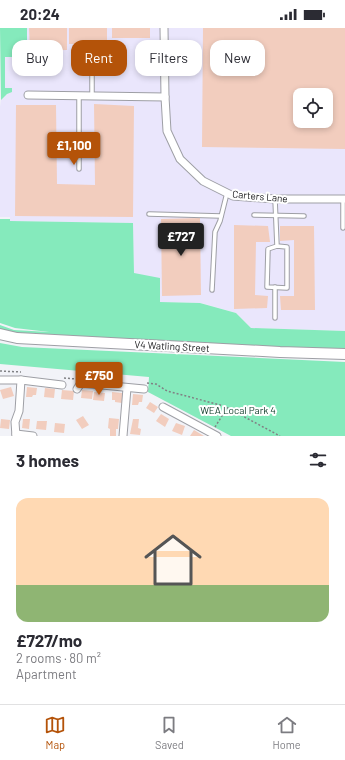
<!DOCTYPE html>
<meta charset="utf-8">
<style>
body{margin:0;font-family:Barlow,sans-serif;background:#f2f2f3;color:#2b2b33;height:100vh;display:flex;flex-direction:column;font-size:15px;white-space:nowrap}
*{box-sizing:border-box;margin:0}
p{font-size:13px;color:#7c7c81}
.icon{flex:none;width:22px;height:22px;fill:none;stroke:currentColor;stroke-width:2;stroke-linecap:round;stroke-linejoin:round}
.map{position:relative;height:408px;overflow:hidden}
.side{display:flex;flex-direction:column;background:#fff;flex:1}
.side>*{flex:none}
.top-card{position:absolute;left:12px;top:12px;width:321px;height:36px;display:flex;gap:8px}
.fabs{position:absolute;left:293px;top:60px;display:grid;gap:8px}
.fabs a{display:grid;place-items:center;width:40px;height:40px;border-radius:8px;background:#fff;box-shadow:0 2px 6px #0003;font-size:20px}
.price{position:absolute;translate:-50% -34px;padding:0 9px;border-radius:4px;background:#b45309;color:#fff;font-size:13px;line-height:26px;filter:drop-shadow(0 1px 2px #0008)}
.price::after{content:'';position:absolute;left:50%;top:24px;width:12px;height:9px;margin-left:-6px;background:inherit;clip-path:polygon(0 0,100% 0,50% 100%)}
.price.active{background:#222;color:#fff}
ul{padding:0;list-style:none}
li{display:grid;align-content:center;gap:8px;height:212px;padding:0 16px}
li+li{border-top:1px solid #e1e1e2}
li span{display:grid;place-items:center;height:124px;border-radius:12px;color:#555}
li>.icon{margin-inline-start:auto}
span .icon{width:72px;height:72px;fill:#fffc;stroke-width:1}
li b{font-size:17px}
h2{display:flex;justify-content:space-between;align-items:center;height:48px;padding:0 16px;font-size:17px}
.chip{padding:0 14px;border-radius:12px;background:#fff;box-shadow:0 2px 6px #0003;font-size:14px;line-height:36px}
.chip.active{background:#b45309;color:#fff}
.status{display:flex;justify-content:space-between;align-items:center;height:28px;padding:0 20px;background:#fff;direction:ltr}
.status svg{height:11px;fill:currentColor}
.tab-bar{display:flex;justify-content:space-around;align-items:center;height:56px;border-top:1px solid #e1e1e2;background:#fff;font-size:11px;color:#7c7c81}
.tab-bar a{display:grid;justify-items:center;gap:2px}
.tab-bar .active{color:#b45309}
.map>svg:first-child{display:block}
</style>
<div class="status"><b>20:24</b><svg viewBox="0 0 49 12"><path d="M0 12V9h3v3zM5 12V6h3v6zM10 12V3h3v9zM15 12V0h3v12zM26 1h20v11H26zM47 4h2v5h-2z"/></svg></div>
<div class="map">
<svg width="345" height="408" viewBox="0 0 345 408">
<rect width="100%" height="100%" fill="#f2f3f8"/>
<path fill="#eae6fc" fill-rule="evenodd" d="M27,0H345V303L251,300L236,285L201,275L160,274L134,245L133,195L10,193V189H0V79L1,72L7,66L5,60V29H26ZM300,67H326V93H300Z"/>
<g fill="#85eabc">
<path d="M0,0H27V29H5V60H12V64L7,66L1,72Z"/>
<path d="M0,191H10V193L133,195L134,245L160,250V274L200,275L236,285L251,300L345,303V326L0,306V297L14,302L49,304L15,300L0,295Z"/>
<path d="M0,315L22,319L345,334V408H231L148,364L149,349L0,336Z"/>
</g>
<g fill="#f2cdbe" fill-rule="evenodd">
<path d="M29,0H67V22L30,23Z"/>
<path d="M69,0H107V17L69,16Z"/>
<rect x="112" y="0" width="38" height="10"/>
<path d="M203,0H345V121L202,119ZM300,67H326V93H300Z"/>
<path d="M94,76L134,78L133,189L15,188L16,77H56L57,156L95,157Z"/>
<path d="M200,190L201,267L162,268L161,191Z"/>
<path d="M234,197L268,198L270,214H256L255,267L268,268L267,280L234,281Z"/>
<path d="M280,198H314L315,282H281L280,268H294V212L280,213Z"/>
<path d="M11,359L14,368L3,371L0,362Z"/>
<path d="M27,359L37,360L36,367H33L32,369H26Z"/>
<path d="M45,360L55,361L54,370L44,369Z"/>
<path d="M62,362L74,363L73,372L61,371Z"/>
<path d="M82,362L93,363L92,371L81,370Z"/>
<path d="M94,364L105,365L104,373L93,372Z"/>
<path d="M112,364L122,365V375L115,374V372H112Z"/>
<path d="M133,366L143,367L142,374H139L138,377H132Z"/>
<path d="M150,374L158,379L154,385L146,380Z"/>
<path d="M161,386L169,391L165,399L156,393Z"/>
<path d="M83,388L89,397L82,401L76,392Z"/>
<path d="M109,390L119,391L118,401H116V408H110V401L108,400Z"/>
<path d="M1,391L10,392L9,401L0,400Z"/>
<path d="M23,391H30L29,401L22,400Z"/>
<path d="M133,391H139L138,400L141,401L140,407L130,406Z"/>
<path d="M37,393H47L46,402L36,401Z"/>
<path d="M55,395L65,396L64,405L54,404Z"/>
<path d="M176,395L185,398L182,407L172,403Z"/>
<path d="M194,402L204,408H190Z"/>
</g>
<g fill="none" stroke-linecap="round" stroke-linejoin="round">
<defs>
<g id="lane">
<path d="M80,28L82,41H102L103,25"/>
<path d="M79,68V141"/>
<path d="M92,68V41"/>
<path d="M275,171L277,218L287,219V260L267,259L268,221L277,218"/>
<path d="M149,186L221,188"/>
<path d="M254,187L304,188"/>
<path d="M343,200V171"/>
<path d="M212,262L215,204L220,193L227,165"/>
<path d="M275,290V259"/>
</g>
<g id="street">
<path d="M164,0L165,69L167,103L180,131L203,153L233,168L275,171H345"/>
<path d="M28,67L165,69"/>
<path d="M0,352H21L62,357"/>
<path d="M77,361L81,355L144,361"/>
<path d="M163,379L217,408"/>
<path d="M16,406L33,408"/>
<path d="M16,408L15,394L19,383L21,352"/>
<path d="M123,408L127,360"/>
</g>
<path id="secondary" d="M0,306L17,310L280,324L345,326"/>
</defs>
<use href="#lane" stroke="#9e9fa5" stroke-width="5.5"/>
<use href="#street" stroke="#9e9fa5" stroke-width="9"/>
<use href="#secondary" stroke="#9e9fa5" stroke-width="12"/>
<g stroke="#808184" stroke-width="1.5" stroke-dasharray="2 2" stroke-linecap="butt">
<path d="M0,343L21,344"/>
<path d="M64,350L76,351"/>
<path d="M147,355L156,356L167,363L224,378L280,408"/>
<path d="M215,399L227,380"/>
</g>
<use href="#lane" stroke="#fff" stroke-width="3.5"/>
<use href="#street" stroke="#fff" stroke-width="7"/>
<use href="#secondary" stroke="#fff" stroke-width="10"/>
</g>
<g text-anchor="middle" stroke-width="4" stroke-linejoin="round" paint-order="stroke">
<g font-size="10" fill="#171719" stroke="#fff">
<text transform="translate(260 168) rotate(5)" y="4">Carters Lane</text>
<text transform="translate(172 318) rotate(3)" y="4">V4 Watling Street</text>
</g>
<g font-size="10" fill="#13402d" stroke="#fff">
<text x="238" y="386">WEA Local Park 4</text>
</g>
</g>
</svg>
<div class="fabs">
<a><svg class="icon" aria-label="locate" viewBox="0 0 24 24"><circle cx="12" cy="12" r="6"/><path d="M12 2v4M12 18v4M2 12h4M18 12h4"/></svg></a>
</div>
<b class="price" style="left:74px;top:138px">£1,100</b>
<b class="price active" style="left:181px;top:229px">£727</b>
<b class="price" style="left:99px;top:368px">£750</b>
<div class="top-card">
<a class="chip">Buy</a>
<a class="chip active">Rent</a>
<a class="chip">Filters</a>
<a class="chip">New</a>
</div>
</div>
<section class="side">
<h2>3 homes<svg class="icon" aria-label="filters" viewBox="0 0 24 24"><path d="M4 7h16M4 17h16"/><circle cx="9" cy="7" r="2"/><circle cx="15" cy="17" r="2"/></svg></h2>
<ul>
<li><span style="background:linear-gradient(#ffd9b3 70%,#8fb573 0)"><svg class="icon" aria-label="home" viewBox="0 0 24 24"><path d="M3 11l9-7 9 7M6 9v11h12V9"/></svg></span><div><b>£727/mo</b><p>2 rooms · 80 m²</p><p>Apartment</p></div></li>
</ul>
</section>
<nav class="tab-bar">
<a class="active"><svg class="icon" aria-label="map" viewBox="0 0 24 24"><path d="M3 6l6-2 6 2 6-2v14l-6 2-6-2-6 2zM9 4v14M15 6v14"/></svg>Map</a>
<a><svg class="icon" aria-label="saved" viewBox="0 0 24 24"><path d="M7 4h10v16l-5-4-5 4z"/></svg>Saved</a>
<a><svg class="icon" aria-label="home" viewBox="0 0 24 24"><path d="M3 11l9-7 9 7M6 9v11h12V9"/></svg>Home</a>
</nav>
